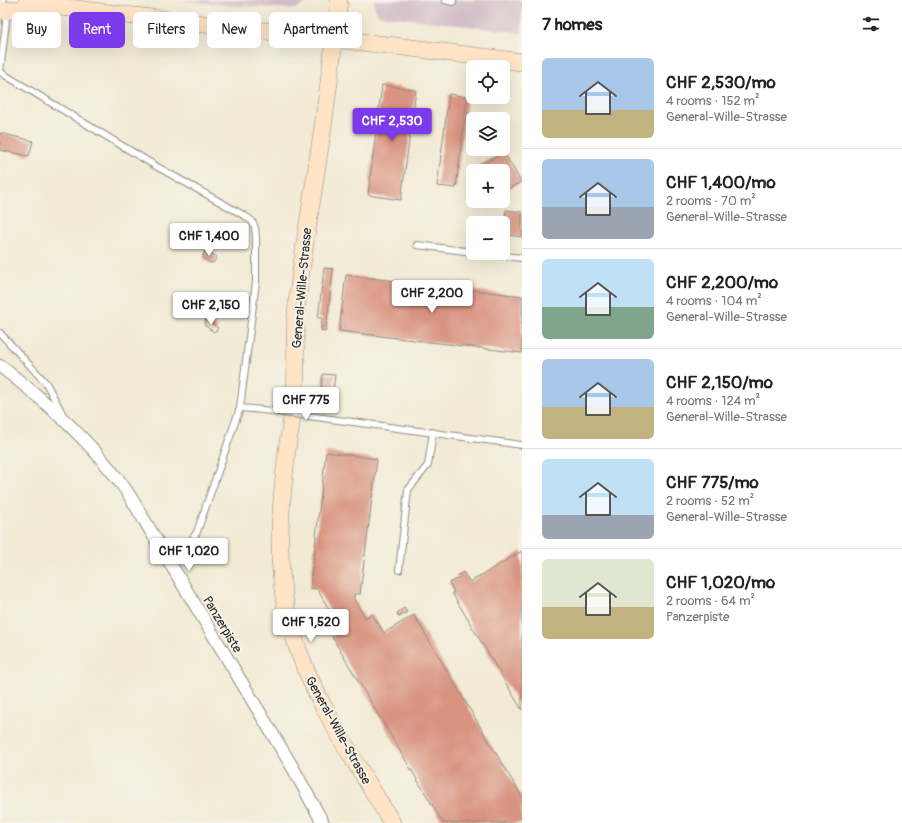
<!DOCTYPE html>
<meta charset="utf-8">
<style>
body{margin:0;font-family:Pangolin,sans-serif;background:#f6f6f6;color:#222;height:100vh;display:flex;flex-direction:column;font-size:15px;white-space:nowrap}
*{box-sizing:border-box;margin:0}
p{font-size:13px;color:#767676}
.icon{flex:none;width:22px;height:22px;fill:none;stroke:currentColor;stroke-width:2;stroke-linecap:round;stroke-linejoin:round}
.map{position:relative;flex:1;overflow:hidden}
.panel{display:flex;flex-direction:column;background:#fff;width:380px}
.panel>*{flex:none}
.hud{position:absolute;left:12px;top:12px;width:380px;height:36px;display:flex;gap:8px}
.tools{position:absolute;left:466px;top:60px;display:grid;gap:8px}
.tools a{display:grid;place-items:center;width:44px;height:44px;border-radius:6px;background:#fff;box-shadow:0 4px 16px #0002;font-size:20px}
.price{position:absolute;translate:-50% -34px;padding:0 9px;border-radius:4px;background:#fff;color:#222;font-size:13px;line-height:26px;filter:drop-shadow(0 1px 2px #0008)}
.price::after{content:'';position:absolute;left:50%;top:24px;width:12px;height:9px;margin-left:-6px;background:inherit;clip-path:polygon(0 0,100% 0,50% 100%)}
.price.active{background:#7c3aed;color:#fff}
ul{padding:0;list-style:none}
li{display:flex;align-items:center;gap:12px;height:100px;padding:0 20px}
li+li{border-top:1px solid #e0e0e0}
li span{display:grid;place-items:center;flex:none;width:112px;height:80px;border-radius:6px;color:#555}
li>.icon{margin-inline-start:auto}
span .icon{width:48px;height:48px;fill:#fffc;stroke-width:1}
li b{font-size:17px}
h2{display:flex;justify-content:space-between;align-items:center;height:48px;padding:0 20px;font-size:17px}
.tag{padding:0 14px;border-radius:6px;background:#fff;box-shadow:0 4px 16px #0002;font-size:14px;line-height:36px}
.tag.active{background:#7c3aed;color:#fff}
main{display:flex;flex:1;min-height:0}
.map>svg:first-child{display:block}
</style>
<main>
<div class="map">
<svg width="522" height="823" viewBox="0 0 522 823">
<rect width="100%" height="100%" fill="#f7f3e8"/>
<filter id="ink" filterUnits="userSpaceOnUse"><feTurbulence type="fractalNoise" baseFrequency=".025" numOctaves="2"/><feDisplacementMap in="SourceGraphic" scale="8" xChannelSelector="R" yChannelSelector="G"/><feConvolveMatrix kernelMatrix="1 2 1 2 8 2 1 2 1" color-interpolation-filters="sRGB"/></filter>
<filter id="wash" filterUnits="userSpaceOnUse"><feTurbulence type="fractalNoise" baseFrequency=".012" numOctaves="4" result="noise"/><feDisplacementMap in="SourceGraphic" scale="16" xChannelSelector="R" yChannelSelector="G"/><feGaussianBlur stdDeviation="0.9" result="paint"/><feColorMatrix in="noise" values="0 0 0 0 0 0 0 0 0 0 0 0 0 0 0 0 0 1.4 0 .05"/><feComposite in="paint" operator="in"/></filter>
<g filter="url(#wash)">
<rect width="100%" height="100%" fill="#f2ead4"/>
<g fill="#d2bdc7">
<path d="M178,0H308L306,3L295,9L235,6Z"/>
<path d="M374,0H522V33L379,15L375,9Z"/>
</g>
<g id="blocks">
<g fill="#d99481">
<path d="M382,85L416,90L401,200L368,195Z"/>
<path d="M449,94L467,97L456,188L437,186Z"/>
<path d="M0,133L33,141L29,156L0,150Z"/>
<path d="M504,152L521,182L503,192V171H475L474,168Z"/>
<path d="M506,210L522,212V237L503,234Z"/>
<path d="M206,250L217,257L214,262L210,263L204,259L203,255Z"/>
<path d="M324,268L333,269L326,331L321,330L322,318H318Z"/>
<path d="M346,275L522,296V353L339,331Z"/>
<path d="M206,319L218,328L216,331L214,332L204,325Z"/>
<path d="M323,374L335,375L331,405L319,403Z"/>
<path d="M326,452L377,459L360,594H354V599L365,618L372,614L384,633L414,615L522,797V823H443L332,637L342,631L317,589L310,588Z"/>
<path d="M522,551V710L452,593L454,592L449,583L459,578L457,576L463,572L470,582Z"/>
<path d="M404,608L407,612L399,617L397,613Z"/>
</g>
</g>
</g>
<g filter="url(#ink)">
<use href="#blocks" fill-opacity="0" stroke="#8e8a80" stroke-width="1"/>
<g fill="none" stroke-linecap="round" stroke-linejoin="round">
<defs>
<g id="lane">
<path d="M445,0L453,2V0"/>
<path d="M0,72L154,165L245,216L252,221L255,228L256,237V282L240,408L197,532C190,545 180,552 168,561"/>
<path d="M0,72L6,22L3,0"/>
<path d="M417,245L473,252"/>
<path d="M479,253L522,258"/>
<path d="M0,333L46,383L62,413"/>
<path d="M240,408L263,410"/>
<path d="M316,417L522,445"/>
<path d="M399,570L408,490L428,465L433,432"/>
</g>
<path id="street" d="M0,366C45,400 86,437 120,482C128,492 134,503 140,513L293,768L323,823"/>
<g id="secondary">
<path d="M27,0L46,5L108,13L404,47L522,62"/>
<path d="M339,0C333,51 327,102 319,153C311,207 301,260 296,314C294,340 297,366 295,391C294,408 291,426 288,442C281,500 274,560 288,617C307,692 353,757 392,823"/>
<path d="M0,10L5,11L42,6"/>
</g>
</defs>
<use href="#lane" stroke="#8e8a80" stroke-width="8"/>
<use href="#street" stroke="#8e8a80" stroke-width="14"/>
<use href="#secondary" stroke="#8e8a80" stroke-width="18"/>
<use href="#lane" stroke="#fff" stroke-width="6"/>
<use href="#street" stroke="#fff" stroke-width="12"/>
<use href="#secondary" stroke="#ffe4c6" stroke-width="17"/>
<defs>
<path id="lane-bridge" d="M263,410L316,417"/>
</defs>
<use href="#lane-bridge" stroke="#8e8a80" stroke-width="8" stroke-linecap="butt"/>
<use href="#lane-bridge" stroke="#fff" stroke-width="6"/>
</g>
</g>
<g text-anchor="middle" stroke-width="4" stroke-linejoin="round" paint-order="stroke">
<g font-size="13" fill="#2b2b2b" stroke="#f7f3e8">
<text transform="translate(301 288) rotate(-85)" y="5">General-Wille-Strasse</text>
<text transform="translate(223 624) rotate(59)" y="5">Panzerpiste</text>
<text transform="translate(339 730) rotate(61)" y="5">General-Wille-Strasse</text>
</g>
</g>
</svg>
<div class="tools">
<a><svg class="icon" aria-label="locate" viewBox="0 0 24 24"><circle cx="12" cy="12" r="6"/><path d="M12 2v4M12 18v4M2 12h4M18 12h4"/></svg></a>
<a><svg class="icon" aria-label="layers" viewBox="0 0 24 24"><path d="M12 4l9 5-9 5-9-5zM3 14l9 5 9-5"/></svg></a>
<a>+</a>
<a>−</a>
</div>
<b class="price active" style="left:392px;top:142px">CHF 2,530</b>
<b class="price" style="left:209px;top:257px">CHF 1,400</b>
<b class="price" style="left:432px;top:314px">CHF 2,200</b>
<b class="price" style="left:211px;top:326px">CHF 2,150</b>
<b class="price" style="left:306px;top:421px">CHF 775</b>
<b class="price" style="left:189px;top:572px">CHF 1,020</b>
<b class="price" style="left:311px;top:643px">CHF 1,520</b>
<div class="hud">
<a class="tag">Buy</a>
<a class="tag active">Rent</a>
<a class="tag">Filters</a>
<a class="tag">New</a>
<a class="tag">Apartment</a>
</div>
</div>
<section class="panel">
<h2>7 homes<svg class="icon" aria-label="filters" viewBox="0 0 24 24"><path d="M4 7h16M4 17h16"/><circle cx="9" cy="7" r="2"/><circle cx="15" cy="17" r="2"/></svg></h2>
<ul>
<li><span style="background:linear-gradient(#a9c7e8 65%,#c2b280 0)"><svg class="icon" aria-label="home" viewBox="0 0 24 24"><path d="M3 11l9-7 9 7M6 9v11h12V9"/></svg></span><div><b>CHF 2,530/mo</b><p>4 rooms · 152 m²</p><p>General-Wille-Strasse</p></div></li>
<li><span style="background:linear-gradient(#a9c7e8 60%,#9aa5b1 0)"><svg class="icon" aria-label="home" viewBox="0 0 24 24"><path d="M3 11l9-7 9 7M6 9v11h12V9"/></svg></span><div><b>CHF 1,400/mo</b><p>2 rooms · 70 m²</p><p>General-Wille-Strasse</p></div></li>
<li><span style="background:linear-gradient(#bfe0f5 60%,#7fa58c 0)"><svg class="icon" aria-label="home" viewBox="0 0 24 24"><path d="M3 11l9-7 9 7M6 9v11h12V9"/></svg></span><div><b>CHF 2,200/mo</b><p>4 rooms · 104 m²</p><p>General-Wille-Strasse</p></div></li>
<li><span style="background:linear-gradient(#a9c7e8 60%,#c2b280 0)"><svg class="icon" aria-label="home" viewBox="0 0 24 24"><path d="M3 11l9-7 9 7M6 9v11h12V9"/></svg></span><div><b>CHF 2,150/mo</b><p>4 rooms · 124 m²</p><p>General-Wille-Strasse</p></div></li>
<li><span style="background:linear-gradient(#bfe0f5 70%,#9aa5b1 0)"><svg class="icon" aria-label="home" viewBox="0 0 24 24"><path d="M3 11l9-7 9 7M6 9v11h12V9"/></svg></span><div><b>CHF 775/mo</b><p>2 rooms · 52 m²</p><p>General-Wille-Strasse</p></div></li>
<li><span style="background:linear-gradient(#dfe7d0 60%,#c2b280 0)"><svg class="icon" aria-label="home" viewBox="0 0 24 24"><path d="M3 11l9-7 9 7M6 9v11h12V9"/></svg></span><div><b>CHF 1,020/mo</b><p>2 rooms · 64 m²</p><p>Panzerpiste</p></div></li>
</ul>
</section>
</main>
